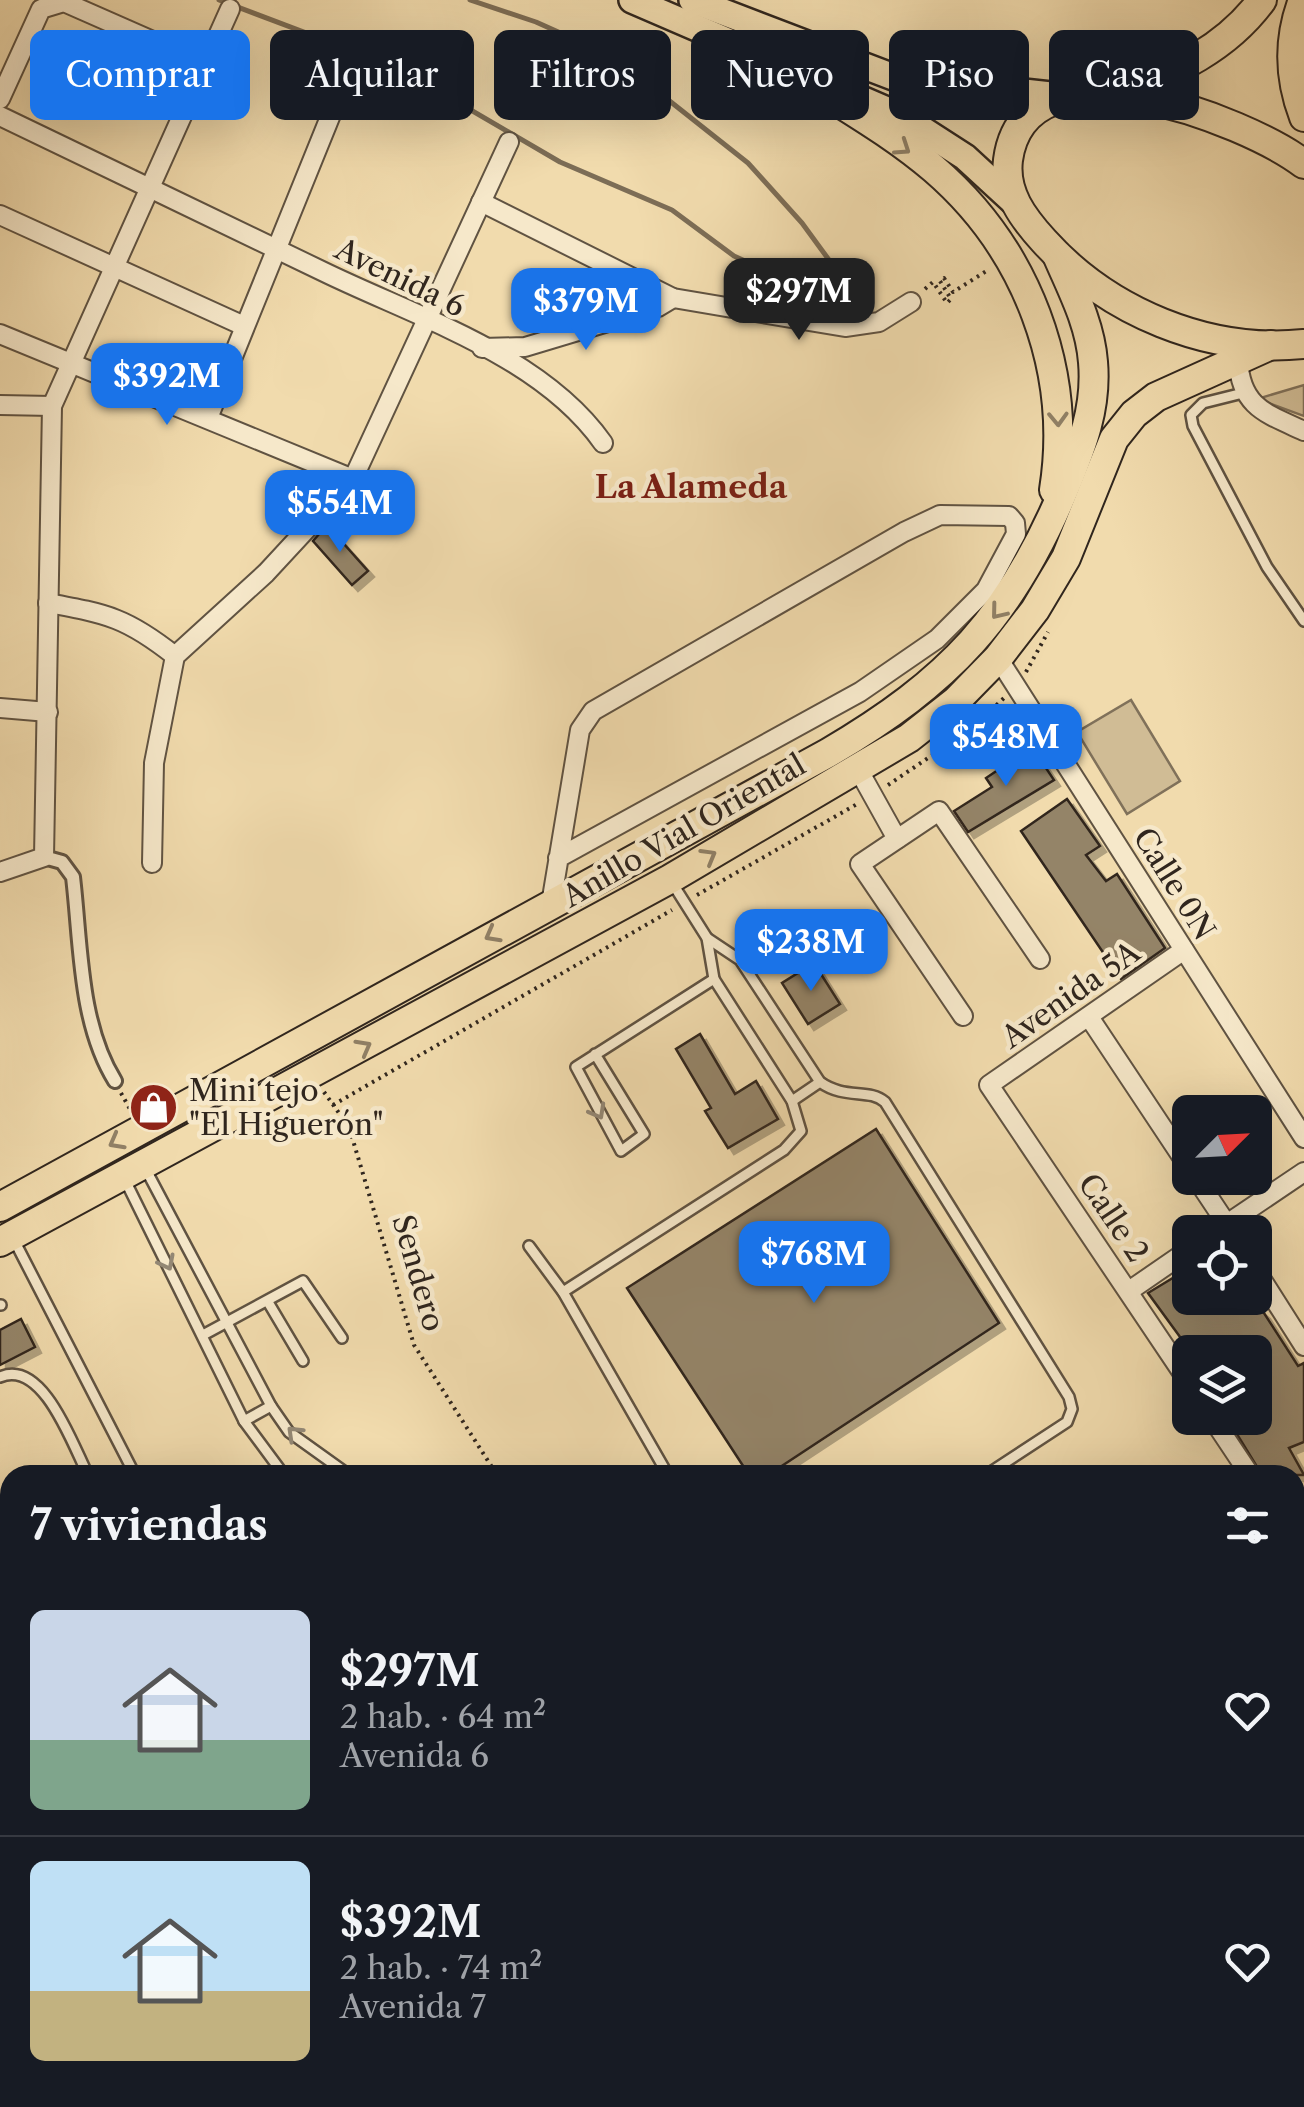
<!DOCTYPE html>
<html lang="es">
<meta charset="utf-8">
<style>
body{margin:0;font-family:"Libre Caslon Text",serif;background:#242831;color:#f1f3f6;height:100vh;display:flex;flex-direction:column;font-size:38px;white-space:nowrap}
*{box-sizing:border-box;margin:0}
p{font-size:32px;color:#9ea1a6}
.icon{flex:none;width:55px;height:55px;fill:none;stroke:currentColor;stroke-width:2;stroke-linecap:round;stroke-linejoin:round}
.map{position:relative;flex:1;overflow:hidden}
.side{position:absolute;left:0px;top:1465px;width:1305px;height:642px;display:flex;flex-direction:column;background:#171b24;border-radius:30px 30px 0 0;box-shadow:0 10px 40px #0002}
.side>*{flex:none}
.banner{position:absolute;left:30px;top:30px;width:1245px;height:90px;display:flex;gap:20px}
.needle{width:65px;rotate:66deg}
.buttons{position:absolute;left:1172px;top:1095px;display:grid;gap:20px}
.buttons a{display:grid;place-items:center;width:100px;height:100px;border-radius:15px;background:#171b24;box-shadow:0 10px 40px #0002;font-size:50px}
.price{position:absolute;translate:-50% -85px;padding:0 22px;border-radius:20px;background:#1a73e8;color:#fff;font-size:32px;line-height:65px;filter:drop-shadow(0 2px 5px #0008)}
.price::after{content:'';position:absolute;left:50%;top:60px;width:30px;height:22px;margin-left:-15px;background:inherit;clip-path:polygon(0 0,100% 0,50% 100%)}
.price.active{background:#222;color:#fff}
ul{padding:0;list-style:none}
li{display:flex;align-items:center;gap:30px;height:250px;padding:0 30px}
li+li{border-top:2px solid #363941}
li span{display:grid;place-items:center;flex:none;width:280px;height:200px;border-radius:15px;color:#555}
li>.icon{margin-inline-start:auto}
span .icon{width:120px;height:120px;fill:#fffc;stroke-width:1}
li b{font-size:42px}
h2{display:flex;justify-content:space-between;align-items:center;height:120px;padding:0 30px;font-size:42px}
.tag{padding:0 35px;border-radius:15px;background:#171b24;box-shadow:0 10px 40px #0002;font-size:35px;line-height:90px}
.tag.active{background:#1a73e8;color:#fff}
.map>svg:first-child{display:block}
</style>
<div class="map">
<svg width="1304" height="2107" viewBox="0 0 1304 2107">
<defs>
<filter id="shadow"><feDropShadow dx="6" dy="6" stdDeviation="0" flood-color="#0004"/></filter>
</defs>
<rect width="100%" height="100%" fill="#f1dbad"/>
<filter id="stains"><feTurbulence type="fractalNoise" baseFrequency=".002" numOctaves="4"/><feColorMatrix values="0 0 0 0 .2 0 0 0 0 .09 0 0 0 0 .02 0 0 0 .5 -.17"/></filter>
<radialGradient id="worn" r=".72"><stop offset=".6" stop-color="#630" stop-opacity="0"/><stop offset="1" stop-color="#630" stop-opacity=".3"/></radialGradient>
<g fill="#d0bc95" stroke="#80715a" stroke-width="2.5">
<path d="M1304,385V416L1257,399Z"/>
<path d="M1131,700L1180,781L1127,814L1077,732Z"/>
</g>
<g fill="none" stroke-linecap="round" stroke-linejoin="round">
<path stroke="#7c6d56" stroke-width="5" d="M219,0L354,51L428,85L560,162L672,210L734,256L795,284L840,275L802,223L748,163L614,57L536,22L470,0"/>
</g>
<g fill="#948468" stroke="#30261e" stroke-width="2.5" filter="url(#shadow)">
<path d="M327,525L368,571L352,585L313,541Z"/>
<path d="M1032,747L1054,780L968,832L954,811L992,787L986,778Z"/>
<path d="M1067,799L1100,846L1086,855L1106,881L1117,874L1165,948L1121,979L1021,831Z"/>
<path d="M814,963L840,1004L808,1024L782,983Z"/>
<path d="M700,1034L735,1094L756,1081L778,1119L728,1148L705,1111L711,1108L676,1049Z"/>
<path d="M876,1129L999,1323L768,1475H749L627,1288Z"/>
<path d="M1190,1272V1298H1246L1264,1313L1298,1366L1304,1363V1442L1289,1448L1304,1475H1262L1227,1418H1255V1352H1191L1148,1293L1181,1273L1183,1277Z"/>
<path d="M21,1319L35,1347L0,1365V1330Z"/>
</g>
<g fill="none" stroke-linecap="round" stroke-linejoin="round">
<defs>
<g id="service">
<path d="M1243,393L1203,403L1191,415L1193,426L1267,567L1304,621"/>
<path d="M707,938L740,960L820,1082C845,1100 869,1088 885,1102L1069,1397L1072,1409L1067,1422L986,1475"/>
<path d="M595,1054L644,1134L621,1151L576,1067L714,979"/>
<path d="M792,1101L820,1082"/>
<path d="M144,1166L271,1406L289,1432L349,1475"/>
<path d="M124,1178L244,1421L284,1475"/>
<path d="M13,1238L135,1475"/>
<path d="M529,1246L563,1292L668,1475"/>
<path d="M563,1292L784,1150L801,1131L792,1101L714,979L707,938L671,881"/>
<path d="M268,1302L303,1361"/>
<path d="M0,1305H1"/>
<path d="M203,1335L303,1281L342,1338"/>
<path d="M0,1377C43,1358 73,1446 88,1475"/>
<path d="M244,1421L271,1406"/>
<path d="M0,1693L10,1687"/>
<path d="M0,2006L10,2007"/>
</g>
<path id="pedestrian" d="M44,857L62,862L73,877C81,944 79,1023 115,1081"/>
<g id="minor">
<path d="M0,99L41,9L64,2L205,64"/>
<path d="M0,116C107,168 215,219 322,271C416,317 541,355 603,443"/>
<path d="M481,202L673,298L845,327L879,322L911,302"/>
<path d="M0,215L244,326"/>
<path d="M0,334L353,479"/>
<path d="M482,348L525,347L658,307L673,298"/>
<path d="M1238,360C1241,407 1265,413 1304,431"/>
<path d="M0,405L52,406"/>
<path d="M208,418L343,85"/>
<path d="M48,603C108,614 127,618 175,656"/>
<path d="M998,658L1304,1138"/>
<path d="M0,708L48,712"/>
<path d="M858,769L897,839"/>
<path d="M152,863L154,763L175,656L266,573L353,479L509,142"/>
<path d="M0,872L44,857L52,406L230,9"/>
<path d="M551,904L580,730L593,711L904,532L940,515L1009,516L1015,523L1016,534L986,590L937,639L860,692L558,858"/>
<path d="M1184,950L989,1085L1190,1384"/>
<path d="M963,1016L860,864L939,811L1040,959"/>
<path d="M1089,1017L1190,1169"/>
<path d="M1196,1178L1232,1232"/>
<path d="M1215,1232L1304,1172"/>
<path d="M1255,1269L1304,1346"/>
<path d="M1129,1291L1190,1249"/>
<path d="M1212,1418L1250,1475"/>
<path d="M1295,1543L1304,1557"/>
</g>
<g id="primary">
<path d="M632,0L903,117L965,157L1015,203"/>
<path d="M692,0L896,78L1069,97"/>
</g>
<g id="trunk">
<path d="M1303,0C1288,39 1289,78 1304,117"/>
<path d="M765,54C819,93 883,125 934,169C1027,249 1073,370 1054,490"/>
<path d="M1120,93C1176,71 1226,49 1262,0"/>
<path d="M1304,164C1246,120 1025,33 1008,160C1004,193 1023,218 1044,241C1108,312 1208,354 1304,344"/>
<path d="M0,1207L828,753C949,682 1011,617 1065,487C1082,446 1097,407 1093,362C1090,323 1072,290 1057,255"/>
<path d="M0,1242L670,879L909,738L956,701L998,658L1035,610L1066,558L1114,439L1134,414L1156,397L1271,345"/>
</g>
</defs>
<use href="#service" stroke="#605342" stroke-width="14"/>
<use href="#pedestrian" stroke="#605342" stroke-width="18"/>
<use href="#minor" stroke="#605342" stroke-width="22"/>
<use href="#primary" stroke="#30261e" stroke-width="30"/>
<use href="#trunk" stroke="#30261e" stroke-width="32"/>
<g stroke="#30261e" stroke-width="4" stroke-dasharray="2.5 5" stroke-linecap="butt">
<path d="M925,289L933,282L947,303L951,299L940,281L944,278L953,292L988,270"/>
<path d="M1026,672L1048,632"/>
<path d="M888,785L971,729L1004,698"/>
<path d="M697,895L859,803"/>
<path d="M324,1092L349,1127L414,1345L497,1475"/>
<path d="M121,1093L131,1111"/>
<path d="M333,1105L672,910"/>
<path d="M1295,2061L1304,2054"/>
<path d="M403,2107L409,2098"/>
<path d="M1024,2107L1025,2098"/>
<path d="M1242,2107L1251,2098"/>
</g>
<use href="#service" stroke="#f6e8ca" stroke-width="9"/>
<use href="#pedestrian" stroke="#f6e8ca" stroke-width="12"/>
<use href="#minor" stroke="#f6e8ca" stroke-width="18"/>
<use href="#primary" stroke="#f1dbad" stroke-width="25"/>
<use href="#trunk" stroke="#f1dbad" stroke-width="28"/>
</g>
<defs><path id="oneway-chevron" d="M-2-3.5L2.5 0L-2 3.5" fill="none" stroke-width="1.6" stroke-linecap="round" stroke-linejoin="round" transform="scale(2.5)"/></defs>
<g stroke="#908066">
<use href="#oneway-chevron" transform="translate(903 148) rotate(34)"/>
<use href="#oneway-chevron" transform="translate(1058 419) rotate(88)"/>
<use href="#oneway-chevron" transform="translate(998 612) rotate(129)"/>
<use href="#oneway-chevron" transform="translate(709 856) rotate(-30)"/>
<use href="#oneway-chevron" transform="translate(492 935) rotate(151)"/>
<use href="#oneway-chevron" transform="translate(364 1047) rotate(-29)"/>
<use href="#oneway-chevron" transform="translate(116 1142) rotate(151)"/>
</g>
<g stroke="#938774">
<use href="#oneway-chevron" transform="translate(598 1112) rotate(61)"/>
<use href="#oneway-chevron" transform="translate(167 1263) rotate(63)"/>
<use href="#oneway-chevron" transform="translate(294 1433) rotate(-136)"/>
</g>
<defs>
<symbol id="shop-disc" viewBox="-11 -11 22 22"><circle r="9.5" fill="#8f2418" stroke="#f6e8ca"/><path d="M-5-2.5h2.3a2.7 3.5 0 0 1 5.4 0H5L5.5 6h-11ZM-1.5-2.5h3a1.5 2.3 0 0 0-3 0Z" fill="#fff"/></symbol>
</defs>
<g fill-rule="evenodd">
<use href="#shop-disc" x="126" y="1080" width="55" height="55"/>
</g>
<g text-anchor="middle" stroke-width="9" stroke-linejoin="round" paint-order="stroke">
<g font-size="30" fill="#30261e" stroke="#f6e8ca">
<text transform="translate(400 278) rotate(26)" y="10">Avenida 6</text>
<text transform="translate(684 831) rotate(-30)" y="10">Anillo Vial Oriental</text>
<text transform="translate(1174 884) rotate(58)" y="10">Calle 0N</text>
<text transform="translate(1071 995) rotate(-35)" y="10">Avenida 5A</text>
<text transform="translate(1113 1218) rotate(56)" y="10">Calle 2</text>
<text transform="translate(418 1273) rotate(74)" y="10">Sendero</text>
</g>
<g font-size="30" fill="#30261e" stroke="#f6e8ca" text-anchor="start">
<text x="189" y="1101">Mini tejo<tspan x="189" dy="34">"El Higuerón"</tspan></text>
</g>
<g font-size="32" font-weight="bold" fill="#7a1f14" stroke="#f6e8ca">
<text x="691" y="498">La Alameda</text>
</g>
</g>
<rect width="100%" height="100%" filter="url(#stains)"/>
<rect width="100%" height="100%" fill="url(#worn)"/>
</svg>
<div class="buttons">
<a><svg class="needle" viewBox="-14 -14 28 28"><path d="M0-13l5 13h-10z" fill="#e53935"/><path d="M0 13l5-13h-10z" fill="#9ea1a6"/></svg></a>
<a><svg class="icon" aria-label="locate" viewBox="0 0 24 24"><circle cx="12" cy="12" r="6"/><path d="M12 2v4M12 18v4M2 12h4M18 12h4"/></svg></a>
<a><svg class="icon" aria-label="layers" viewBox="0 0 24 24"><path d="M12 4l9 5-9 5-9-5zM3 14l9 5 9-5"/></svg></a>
</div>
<b class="price active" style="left:799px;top:343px">$297M</b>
<b class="price" style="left:586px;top:353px">$379M</b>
<b class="price" style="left:167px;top:428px">$392M</b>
<b class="price" style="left:340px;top:555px">$554M</b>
<b class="price" style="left:1006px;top:789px">$548M</b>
<b class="price" style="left:811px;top:994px">$238M</b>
<b class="price" style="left:814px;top:1306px">$768M</b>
<div class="banner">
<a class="tag active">Comprar</a>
<a class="tag">Alquilar</a>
<a class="tag">Filtros</a>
<a class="tag">Nuevo</a>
<a class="tag">Piso</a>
<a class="tag">Casa</a>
</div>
<section class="side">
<h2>7 viviendas<svg class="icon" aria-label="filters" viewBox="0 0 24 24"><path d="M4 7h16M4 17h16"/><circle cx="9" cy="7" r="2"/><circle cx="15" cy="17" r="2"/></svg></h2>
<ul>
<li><span style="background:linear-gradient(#c9d6e8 65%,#7fa58c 0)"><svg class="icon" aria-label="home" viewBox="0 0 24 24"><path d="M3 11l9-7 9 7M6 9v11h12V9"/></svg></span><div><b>$297M</b><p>2 hab. · 64 m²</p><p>Avenida 6</p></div><svg class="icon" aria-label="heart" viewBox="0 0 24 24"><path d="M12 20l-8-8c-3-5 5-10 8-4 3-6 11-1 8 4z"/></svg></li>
<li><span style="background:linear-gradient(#bfe0f5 65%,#c2b280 0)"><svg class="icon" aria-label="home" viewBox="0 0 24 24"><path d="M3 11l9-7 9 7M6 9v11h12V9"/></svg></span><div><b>$392M</b><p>2 hab. · 74 m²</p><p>Avenida 7</p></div><svg class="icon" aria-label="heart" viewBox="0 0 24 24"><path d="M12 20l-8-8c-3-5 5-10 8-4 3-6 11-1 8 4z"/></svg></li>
</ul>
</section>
</div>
